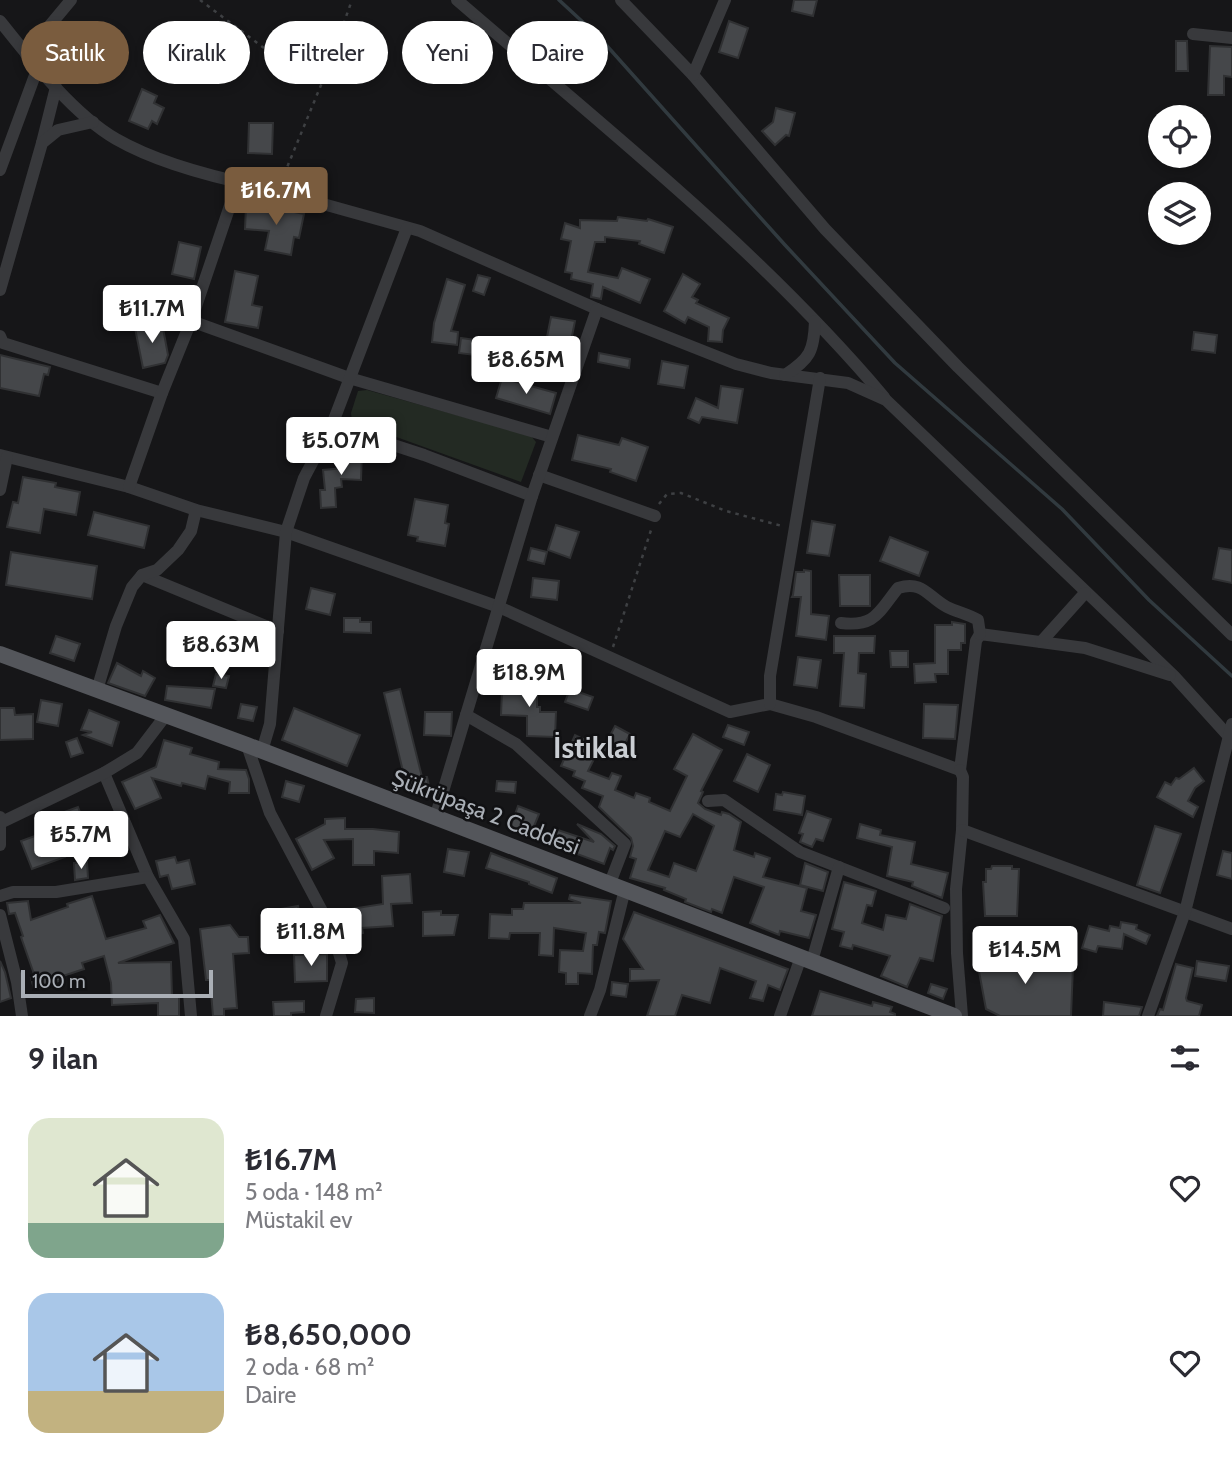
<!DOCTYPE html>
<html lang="tr">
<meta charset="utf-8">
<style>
body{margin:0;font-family:Cabin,sans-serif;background:#f7f7f7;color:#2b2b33;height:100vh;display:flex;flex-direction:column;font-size:26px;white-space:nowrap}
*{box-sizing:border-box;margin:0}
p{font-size:23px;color:#7c7c81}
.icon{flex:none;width:38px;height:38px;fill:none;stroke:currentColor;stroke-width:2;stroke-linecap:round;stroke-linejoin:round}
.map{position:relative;height:1016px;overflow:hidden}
.sheet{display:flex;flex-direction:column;background:#fff;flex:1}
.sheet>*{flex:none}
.banner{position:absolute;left:21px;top:21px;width:700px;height:63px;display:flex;gap:14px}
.fabs{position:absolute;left:1148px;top:105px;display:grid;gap:14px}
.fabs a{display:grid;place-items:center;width:63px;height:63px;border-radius:50%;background:#fff;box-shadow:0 4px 10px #0003;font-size:35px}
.scale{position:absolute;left:21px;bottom:18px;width:192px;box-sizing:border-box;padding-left:7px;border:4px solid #aaafb6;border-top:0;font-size:19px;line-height:24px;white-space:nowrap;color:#aaafb6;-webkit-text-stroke:5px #111113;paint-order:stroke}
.price{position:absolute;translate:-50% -60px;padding:0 16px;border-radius:7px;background:#fff;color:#222;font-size:23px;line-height:46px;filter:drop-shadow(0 2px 4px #0008)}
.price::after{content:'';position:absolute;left:50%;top:42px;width:21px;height:16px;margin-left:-10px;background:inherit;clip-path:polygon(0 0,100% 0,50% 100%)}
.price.on{background:#7a5c3e;color:#fff}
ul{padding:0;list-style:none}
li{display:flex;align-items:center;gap:21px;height:175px;padding:0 28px}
li span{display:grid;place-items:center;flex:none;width:196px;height:140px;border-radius:21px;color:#555}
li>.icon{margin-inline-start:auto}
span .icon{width:84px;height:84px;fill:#fffc;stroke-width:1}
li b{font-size:30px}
h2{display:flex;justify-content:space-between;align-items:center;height:84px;padding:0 28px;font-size:30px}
.tag{padding:0 24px;border-radius:32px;background:#fff;box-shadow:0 4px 10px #0003;font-size:24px;line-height:63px}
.tag.on{background:#7a5c3e;color:#fff}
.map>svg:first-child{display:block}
</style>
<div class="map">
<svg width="1232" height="1016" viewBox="0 0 1232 1016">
<rect width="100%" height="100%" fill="#161618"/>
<path fill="#232a23" d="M367,390L531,436L536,442L521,482L352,421L351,413L358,391Z"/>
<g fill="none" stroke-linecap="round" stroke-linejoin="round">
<path stroke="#313a3f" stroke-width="3.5" d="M559,0L599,37L785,245L895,363L1062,509L1149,600L1232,676"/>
</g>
<g fill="#45474a" stroke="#303133" stroke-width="2" fill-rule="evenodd">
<path d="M794,0H817L813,16L792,11Z"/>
<path d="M729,21L748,28L738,58L719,52Z"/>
<path d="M74,28L88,37L75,56L61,47Z"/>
<path d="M1176,41H1187L1188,71H1176Z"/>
<path d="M1210,46L1232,47V77L1224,76V95H1208Z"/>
<path d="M142,89L157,96L154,103L164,108L157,124L152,121L148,129L129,121Z"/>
<path d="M776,108L795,113L789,136L786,135L775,145L762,131L773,122Z"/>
<path d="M249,123H273L272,154L248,153Z"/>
<path d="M246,206L275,208L304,214L299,238L294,237L291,255L265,250L269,231L245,229Z"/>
<path d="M618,217L647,221L648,219L673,227L664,253L639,244L640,241L605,237V242H595L588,272L618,278L622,268L650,279L640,303L603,287L601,299L591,297L593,284L571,279L572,273L565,272L571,241L561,239L565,223L580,228V220L617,221Z"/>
<path d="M179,242L201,247L194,279L172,274Z"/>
<path d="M235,271L258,276L252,305L262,307L258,328L225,322Z"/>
<path d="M683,274L700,284L692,297L698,300L696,303L729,318L723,330L722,342L708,341L709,327L688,317L685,323L664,311Z"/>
<path d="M478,275L490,278L484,295L473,291Z"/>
<path d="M447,279L465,285L451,331L458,332L457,345L432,342L434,323Z"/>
<path d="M551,317L575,321L571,341L547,337Z"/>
<path d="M162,323L168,355L165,363L143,368L135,328Z"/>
<path d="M1194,332L1217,335L1215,353L1192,350Z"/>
<path d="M461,338L484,341L482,356L459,353Z"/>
<path d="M599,353L630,359L629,368L598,362Z"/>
<path d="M0,355L50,367L48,375L44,374L39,396L0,388Z"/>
<path d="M662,361L688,366L684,388L658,384Z"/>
<path d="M502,378L556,393L550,414L496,398Z"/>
<path d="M721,386L743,389L737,423L702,417L699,423L688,418L696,398L718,408Z"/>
<path d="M578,435L619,445L622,438L648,447L636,481L610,472L611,469L572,460Z"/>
<path d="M345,450L362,451L361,480L341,479L342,487L335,488L336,507L321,508L320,490H325L323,470L344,468Z"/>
<path d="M23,477L56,483L55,487L80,492L76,515L44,509L40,533L7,527L13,502L18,503Z"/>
<path d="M415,499L448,505L445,523L449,524L445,546L417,541L418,537L408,535Z"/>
<path d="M94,512L149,526L144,548L88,535Z"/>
<path d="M812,521L835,525L829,556L807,553Z"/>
<path d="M556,525L579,532L570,558L548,550Z"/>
<path d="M890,537L928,552L919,576L880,561Z"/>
<path d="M531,548L547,552L544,564L528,560Z"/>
<path d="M1219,548L1232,550V583L1213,579Z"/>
<path d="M11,552L97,566L92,599L6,585Z"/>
<path d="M804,570L811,571V614L829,616L826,640L796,636L801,597H792L793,595L796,572H804Z"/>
<path d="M839,575H870V606H840Z"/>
<path d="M533,578L559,581L557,600L531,597Z"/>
<path d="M311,588L335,594L330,615L306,609Z"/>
<path d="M344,618H360V622H371V633L344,632Z"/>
<path d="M952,622L965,624V643H961V650H948V674H935L936,682L915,683L914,664L935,663V625H952Z"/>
<path d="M174,630H194V649H171Z"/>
<path d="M56,636L80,644L74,661L50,653Z"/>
<path d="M834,636H875L874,653H859L858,673L866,674L864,708L840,706L844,653H834Z"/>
<path d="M890,651H908V667H891Z"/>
<path d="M798,657L821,660L817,688L794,685Z"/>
<path d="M117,663L141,676L143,671L155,678L145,696L108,683Z"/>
<path d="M216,674L229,676L226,688L213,686Z"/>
<path d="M522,678H537V707H540V712H556L555,737L527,736V716L501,715L502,691H522Z"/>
<path d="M167,686L215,689L211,708L165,700Z"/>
<path d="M400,689L422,777H427L429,786L408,792L384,693Z"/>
<path d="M570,689L593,697L588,710L565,702Z"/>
<path d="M41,700L62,704L58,726L37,722Z"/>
<path d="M241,704L257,707L253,721L238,718Z"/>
<path d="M924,704L958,705L955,739L923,738Z"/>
<path d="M0,708H14L15,715L33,714V739L0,740Z"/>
<path d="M294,708L360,735L347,766L282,740Z"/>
<path d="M89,710L119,722L112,746L83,735L92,732L81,730Z"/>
<path d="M425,712H452L451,736L424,735Z"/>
<path d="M728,725L749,732L744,745L723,737Z"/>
<path d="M615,726L630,734L618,757L603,749Z"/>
<path d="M693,734L722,750L701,791L703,792L698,803L705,809L721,815L722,812L729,814L741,822L734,850L754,857L755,853L770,858L763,877L807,888L801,911L816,915L809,938L780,931L779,935L750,923L764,887L734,877L722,913L712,909L711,912L685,902L686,899L664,890L665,888L630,878L636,859L630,857L633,846L631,838L599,807L603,796L582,788L585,781L573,776L575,771L561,766L575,735L600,747L588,771L609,779L612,773L621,776L615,790L634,798L636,793L650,798L649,802L670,811L687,776L674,769ZM693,814L714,826L696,871L674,863L669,877L648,870L665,831L680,837Z"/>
<path d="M77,738L83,753L71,757L66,742Z"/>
<path d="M164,740L192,748L190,754L219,762L218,769L246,770L249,779V793H229L230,782L208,776L205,789L182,783L181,786L152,778L161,798L135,809L122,782L156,767Z"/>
<path d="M747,754L770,765L758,792L734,781Z"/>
<path d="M1194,768L1204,781L1195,788L1188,801L1198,807L1193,817L1157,797L1165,782L1171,785L1176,778L1179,779Z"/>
<path d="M286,781L304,786L299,802L282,797Z"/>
<path d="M497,781L516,782L515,793L496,791Z"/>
<path d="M783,792L805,796L802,815L774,810L776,794L782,795Z"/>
<path d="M518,806L539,814L530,836L510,828Z"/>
<path d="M78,807L85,825L61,835L53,816Z"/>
<path d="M807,811L831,819L823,841L816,839L812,847L800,842L803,834L799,833Z"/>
<path d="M345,818V829H373L399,832L398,853L374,851V865H353V839L324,840L334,858L312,870L296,839L325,824V819Z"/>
<path d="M577,824L601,834L615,846L613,850L610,848L604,864L550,844L555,829L594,842Z"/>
<path d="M860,824L881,830L880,835L915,842L911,864L948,873L942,898L912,886L913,882L887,876L892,847L857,838Z"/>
<path d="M1155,826L1181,834L1160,893L1137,885Z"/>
<path d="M54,829L65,857L32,869L21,841Z"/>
<path d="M448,849L469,852L464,876L444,872Z"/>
<path d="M1223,851L1232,853V879L1217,875Z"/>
<path d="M491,853L557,878L552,893L529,884V882L486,868Z"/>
<path d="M175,857L177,863L189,860L195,884L172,889L168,875L160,877L156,861Z"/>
<path d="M87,862L88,878L75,880L74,863Z"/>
<path d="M805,863L828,872L823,891L800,885Z"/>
<path d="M992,866H1012V869H1019L1017,916H985L983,882H986V869H991Z"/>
<path d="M410,874L412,903L391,904L393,926L362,928L363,933L344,937L338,911L383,904L382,876Z"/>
<path d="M844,882L876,891L872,906L867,905L862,923L883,930L886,915L906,919L910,904L942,916L933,961L920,958L907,987L881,976L890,956L853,945L852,949L840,946L844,932L832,929Z"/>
<path d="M570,895L611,901L605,933L599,932L597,945H593L592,974L578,973V984H566V973L559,972L560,950L583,951L586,933L554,928L553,956L539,955L540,933H510L509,939L489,938L490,914L512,915V909H523L524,903H581L569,899Z"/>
<path d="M92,896L106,939L146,928L143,921L160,915L174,943L118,963L171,962L172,996H179V1016H158V1003L112,1005L111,983L104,956L82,963L84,969L63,976V979L56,982V984L34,989L31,978L35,977L21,937L23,936L15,913L9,914L7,903L28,901L31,920L68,907L67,904Z"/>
<path d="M298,906L302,930L268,936L264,912Z"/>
<path d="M441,911V915H458L454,935L423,936V912Z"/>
<path d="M634,912L788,969L780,990L768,985L763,1001L750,998L756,981L720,968L710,1003L682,995L675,1016H647L659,980L630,981V969H643L623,939Z"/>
<path d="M1121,922L1137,925L1136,929L1150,935L1146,944L1124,934L1122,949L1098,946L1096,952L1082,948L1089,926L1109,931L1110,926L1120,928Z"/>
<path d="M230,925L239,937H248L249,953L233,954L237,1008L224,1009V1016H213L210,980H206L200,929Z"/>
<path d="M994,944L1029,956L1026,964L1073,966L1071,1016H1000L986,1009L978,966L986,969Z"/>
<path d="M327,954V981L295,982L294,955Z"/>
<path d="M0,961L5,972L11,998L0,1002Z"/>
<path d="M1197,961L1229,966L1226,981L1195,976Z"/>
<path d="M1176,964L1193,968L1186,998L1187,1001L1202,1005L1199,1016H1157L1160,1009L1163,1010Z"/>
<path d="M612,982L628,984L626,997L611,995Z"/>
<path d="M931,984L947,989L943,999L928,993Z"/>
<path d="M820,991L872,1006L873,1002L892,1007L890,1012L895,1014V1016H812Z"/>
<path d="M374,998V1013L355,1012L356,999Z"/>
<path d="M304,1001V1012L291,1013V1016H274L273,1002Z"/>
<path d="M1104,1002L1142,1007L1139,1016H1103Z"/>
</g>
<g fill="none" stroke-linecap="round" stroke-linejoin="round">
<g stroke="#3e4043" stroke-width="2.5" stroke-dasharray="3.5 5" stroke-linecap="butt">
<path d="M200,0L268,51L326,73"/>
<path d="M281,182L326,73L352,0"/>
<path d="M659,504L667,494L681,493L726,511L782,526"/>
<path d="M613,647L652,527"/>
</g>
<g stroke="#38393c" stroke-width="12">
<path d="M457,0C604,127 758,248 884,397"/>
<path d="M621,0L693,75L825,229L958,367L1232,635"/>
<path d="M0,21C31,60 73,114 116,139C156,162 217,178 262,187L420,231L597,309L736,364L771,373L848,383L886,400L1174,676L1232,740"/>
<path d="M1193,34L1232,38"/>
<path d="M26,54L71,0"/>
<path d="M693,75L725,0"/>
<path d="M42,143L56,87"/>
<path d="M0,170L38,67"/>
<path d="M0,290L42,143L58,130L93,122"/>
<path d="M191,321L349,378L552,437"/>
<path d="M0,336L3,343L162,393"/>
<path d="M785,375C810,359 814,351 815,321"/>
<path d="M332,425L424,455L532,496"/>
<path d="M0,455L129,487L196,510L286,532L499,607L730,712L770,704L816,717L960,770L976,641L980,634L1085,648L1170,675"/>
<path d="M539,475L655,516"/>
<path d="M129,487L162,393L191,321L238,182"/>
<path d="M0,490L7,457"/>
<path d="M142,575L278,631"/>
<path d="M841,623C875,627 878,613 898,588C923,580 928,597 947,607C957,612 968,614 978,620L980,634"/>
<path d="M1041,642L1085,593"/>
<path d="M97,690L116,626L132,587L142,575L157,570L178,550L191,531L196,510"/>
<path d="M770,704V676L820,378"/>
<path d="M466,715L516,744L625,844L610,883"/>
<path d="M247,745L270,813L332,930L342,963L326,1016"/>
<path d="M262,751L270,724L286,532L304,478L332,425L407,228"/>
<path d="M960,770L963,777L962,830L956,889L957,953L962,1016"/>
<path d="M104,773L148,877L184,939L191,1016"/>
<path d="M708,801L724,800L800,852L944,908"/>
<path d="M0,817V845"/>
<path d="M435,818L532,496L597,309"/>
<path d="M2,822L104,773L137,753L166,715"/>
<path d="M962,830L1232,929"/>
<path d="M0,896L13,892H56L148,877"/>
<path d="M0,915L17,982L22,1016"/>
<path d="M812,961L839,867"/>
<path d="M590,1016L600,990L625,889"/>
<path d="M780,1016L801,957"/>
<path d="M1148,1016L1185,912L1232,724"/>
</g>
<path stroke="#54565b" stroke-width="16" d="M0,654L247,745L954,1016"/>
</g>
<g text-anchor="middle" stroke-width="5" stroke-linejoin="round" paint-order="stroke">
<g font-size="23" fill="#aaafb6" stroke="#111113">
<text transform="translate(486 812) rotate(21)" y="8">Şükrüpaşa 2 Caddesi</text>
</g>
<g font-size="30" font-weight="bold" fill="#caced3" stroke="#111113">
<text x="595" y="758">İstiklal</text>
</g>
</g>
</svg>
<div class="fabs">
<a><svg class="icon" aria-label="locate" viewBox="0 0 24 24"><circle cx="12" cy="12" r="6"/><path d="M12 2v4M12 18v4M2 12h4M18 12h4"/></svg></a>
<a><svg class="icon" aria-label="layers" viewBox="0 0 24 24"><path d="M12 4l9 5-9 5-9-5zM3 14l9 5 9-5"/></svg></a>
</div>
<div class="scale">100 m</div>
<b class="price on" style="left:276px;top:227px">₺16.7M</b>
<b class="price" style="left:152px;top:345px">₺11.7M</b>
<b class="price" style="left:526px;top:396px">₺8.65M</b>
<b class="price" style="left:341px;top:477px">₺5.07M</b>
<b class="price" style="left:221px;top:681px">₺8.63M</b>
<b class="price" style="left:529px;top:709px">₺18.9M</b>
<b class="price" style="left:81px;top:871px">₺5.7M</b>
<b class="price" style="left:311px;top:968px">₺11.8M</b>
<b class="price" style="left:1025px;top:986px">₺14.5M</b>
<div class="banner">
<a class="tag on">Satılık</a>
<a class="tag">Kiralık</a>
<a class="tag">Filtreler</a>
<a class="tag">Yeni</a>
<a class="tag">Daire</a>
</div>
</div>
<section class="sheet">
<h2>9 ilan<svg class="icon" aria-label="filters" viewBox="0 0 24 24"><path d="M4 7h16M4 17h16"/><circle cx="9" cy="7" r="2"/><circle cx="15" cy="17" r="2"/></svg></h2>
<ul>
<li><span style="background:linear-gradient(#dfe7d0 75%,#7fa58c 0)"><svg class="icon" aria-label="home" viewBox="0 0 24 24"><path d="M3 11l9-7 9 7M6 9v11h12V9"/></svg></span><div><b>₺16.7M</b><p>5 oda · 148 m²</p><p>Müstakil ev</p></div><svg class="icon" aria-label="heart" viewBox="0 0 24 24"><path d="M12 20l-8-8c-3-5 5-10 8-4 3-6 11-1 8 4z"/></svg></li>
<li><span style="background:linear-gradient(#a9c7e8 70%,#c2b280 0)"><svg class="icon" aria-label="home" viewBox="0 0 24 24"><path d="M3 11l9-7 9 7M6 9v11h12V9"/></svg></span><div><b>₺8,650,000</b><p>2 oda · 68 m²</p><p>Daire</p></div><svg class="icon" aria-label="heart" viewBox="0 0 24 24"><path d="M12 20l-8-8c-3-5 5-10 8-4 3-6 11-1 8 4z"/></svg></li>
</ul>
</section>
